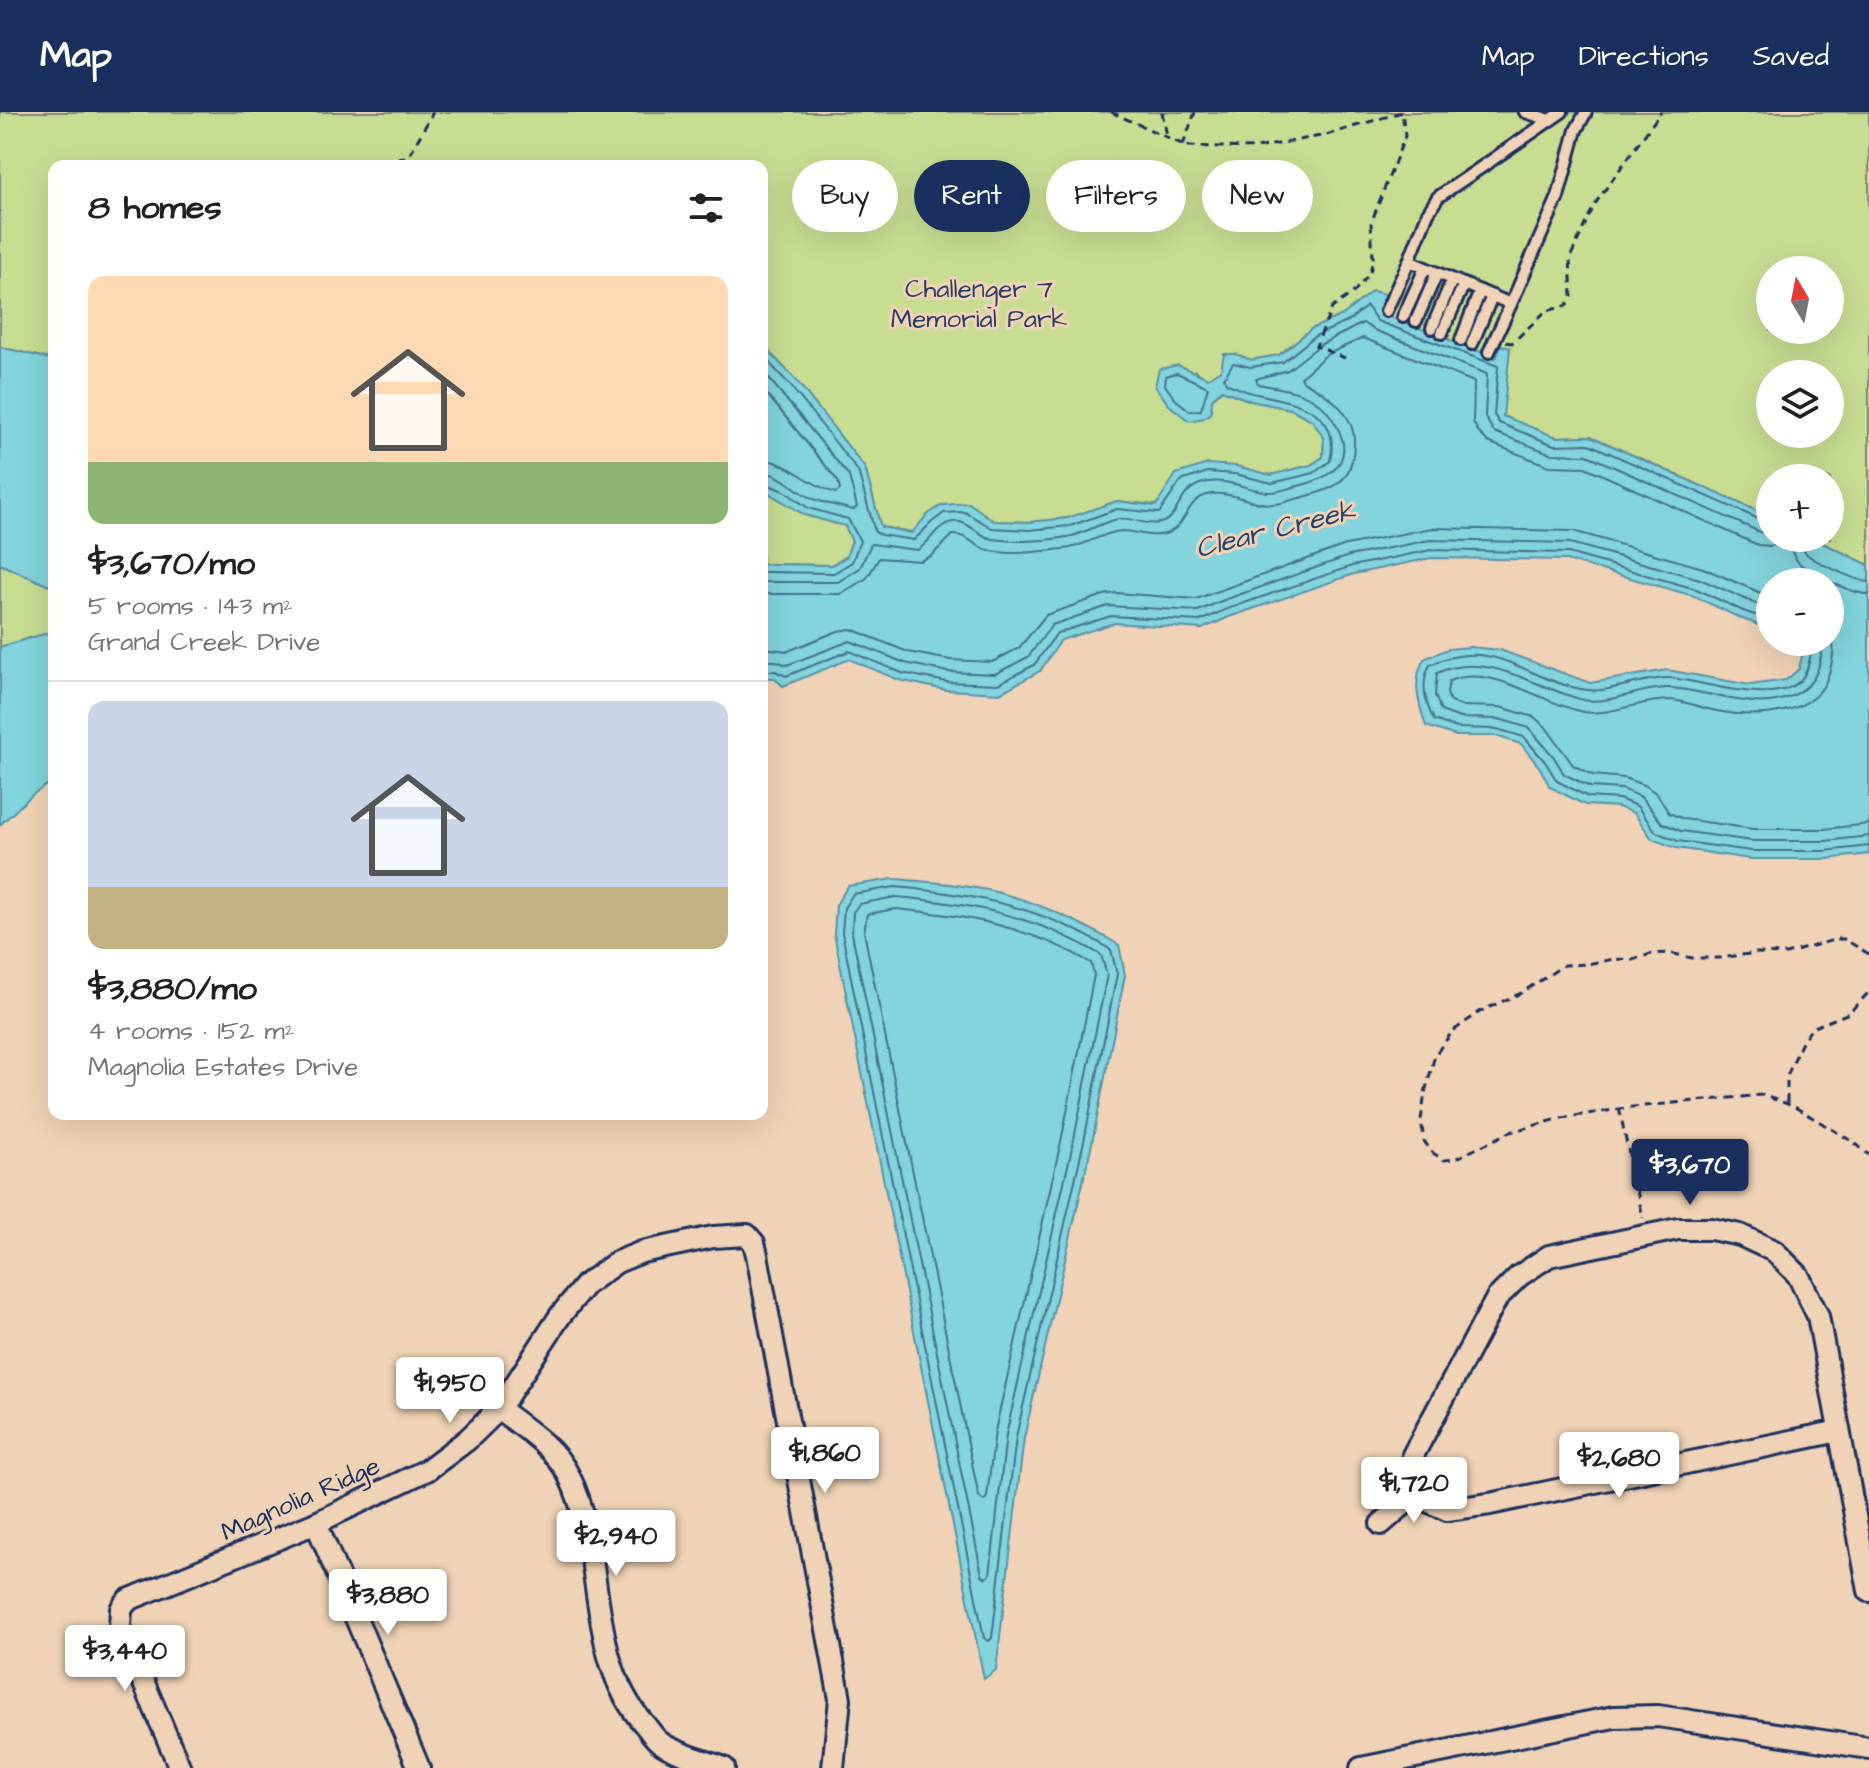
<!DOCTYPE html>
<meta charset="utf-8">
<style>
body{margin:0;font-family:"Architects Daughter",sans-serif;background:#f2f2f2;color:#202124;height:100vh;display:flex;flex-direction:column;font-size:30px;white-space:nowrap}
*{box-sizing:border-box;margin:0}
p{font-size:26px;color:#757577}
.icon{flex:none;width:44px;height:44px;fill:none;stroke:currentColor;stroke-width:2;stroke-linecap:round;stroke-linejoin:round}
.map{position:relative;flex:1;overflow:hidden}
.sheet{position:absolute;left:48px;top:48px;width:720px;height:960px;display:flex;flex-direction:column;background:#fff;border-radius:16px;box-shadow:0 8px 32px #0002}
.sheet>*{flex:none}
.top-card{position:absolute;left:792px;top:48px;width:760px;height:72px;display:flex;gap:16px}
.needle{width:52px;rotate:350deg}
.tools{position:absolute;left:1756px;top:144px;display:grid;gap:16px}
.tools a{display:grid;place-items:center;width:88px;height:88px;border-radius:50%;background:#fff;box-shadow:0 8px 32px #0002;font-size:40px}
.price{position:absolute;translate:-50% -68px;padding:0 18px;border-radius:8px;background:#fff;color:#222;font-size:26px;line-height:52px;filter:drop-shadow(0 2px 4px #0008)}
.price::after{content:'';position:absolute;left:50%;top:48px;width:24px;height:18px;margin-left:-12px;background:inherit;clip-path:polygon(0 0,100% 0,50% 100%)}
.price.selected{background:#1b2f5e;color:#fff}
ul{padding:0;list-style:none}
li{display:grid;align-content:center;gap:16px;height:424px;padding:0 40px}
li+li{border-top:2px solid #e0e0e0}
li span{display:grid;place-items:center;height:248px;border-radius:16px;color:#555}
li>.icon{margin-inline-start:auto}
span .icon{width:144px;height:144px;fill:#fffc;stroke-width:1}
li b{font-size:34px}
h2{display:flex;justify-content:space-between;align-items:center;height:96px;padding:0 40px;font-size:34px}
.chip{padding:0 28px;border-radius:36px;background:#fff;box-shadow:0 8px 32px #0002;font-size:28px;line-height:72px}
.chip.selected{background:#1b2f5e;color:#fff}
header{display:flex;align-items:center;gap:48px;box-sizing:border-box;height:112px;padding:0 40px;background:#1b2f5e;color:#fff}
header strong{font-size:38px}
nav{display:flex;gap:44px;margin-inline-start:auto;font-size:28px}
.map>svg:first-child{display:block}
</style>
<header>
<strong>Map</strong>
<nav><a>Map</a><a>Directions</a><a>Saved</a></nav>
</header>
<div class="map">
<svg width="1869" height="1656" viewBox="0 0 1869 1656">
<rect width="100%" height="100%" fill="#f0d3b6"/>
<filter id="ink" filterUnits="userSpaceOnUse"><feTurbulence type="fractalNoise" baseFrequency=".0125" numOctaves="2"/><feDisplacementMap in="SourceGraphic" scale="16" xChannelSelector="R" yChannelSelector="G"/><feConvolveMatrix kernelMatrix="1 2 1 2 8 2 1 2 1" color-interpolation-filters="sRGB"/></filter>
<g filter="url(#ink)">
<g fill="#c8dd92" stroke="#728678" stroke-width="2" fill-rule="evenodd">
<path d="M0,0H1869V453L1812,426H1830V366H1770V405L1591,324L1556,325L1502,304L1510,236L1496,246L1379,201L1384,183L1373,179L1343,203L1311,217L1279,243L1251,248L1236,242L1221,258L1208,267L1194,258L1212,287L1222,278L1251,289L1291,297L1312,308L1324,326L1323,345L1311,353L1271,363L1236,354L1160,388L1156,393L1117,389L1068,406L1030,410L994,409L974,395L942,393L913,420L881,415L865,356L798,271L762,232V54H54V248L0,235ZM1770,158H1830V218H1770ZM1770,262H1830V322H1770Z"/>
<path d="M762,377L805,403L845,414L852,429L846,445L831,453L762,452Z"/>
<path d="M0,452L54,476V519L0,535Z"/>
</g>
<g fill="#83d4dc" stroke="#5992aa" stroke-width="2">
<path d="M1372,179L1385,182L1380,201L1496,246L1501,233L1510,236L1503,304L1556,325L1590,324L1770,405V426H1812L1869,453V742L1826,747H1750L1676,736L1652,727L1634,701L1618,695L1585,693L1550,675L1540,656L1521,632L1496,624H1456L1426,614C1418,590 1412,570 1424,547L1448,537L1470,535L1500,538L1590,571L1667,558L1750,573L1786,568L1799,557L1804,535L1798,530H1830V470H1770V517L1740,506L1694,484L1566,448L1431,446L1354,462L1229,505L1202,517L1114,511L1061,528L1040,559L1000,581L946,578L899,568L849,547L783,574L774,566H762V452L831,453L846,445L852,429L845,414L805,403L762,377V232L795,267L865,356L881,415L912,421L927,403L942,393L969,391L994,409L1030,410L1068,406L1117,389L1156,394L1176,362L1208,352L1236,354L1271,363L1311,353L1323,345L1324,326L1312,308L1291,297L1251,289L1222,278L1212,287L1211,301L1204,306L1189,309L1169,293L1155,274L1159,257L1178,253L1208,266L1221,258L1224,242H1236L1251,248L1279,243L1311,217L1343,203Z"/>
<path d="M0,235L54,248V476L0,452Z"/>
<path d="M54,519V668L32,683L0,713V535Z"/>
<path d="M894,767C932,770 974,773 1011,784C1049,795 1085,813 1119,833L1125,863L1092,1031L1024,1326L996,1558L984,1567L834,822L836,793L848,774Z"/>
</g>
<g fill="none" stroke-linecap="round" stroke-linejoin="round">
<g stroke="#457190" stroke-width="2">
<path d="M762,243L789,272L858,359L875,420L881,423L914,428L932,410L944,401L965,400L992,416L1029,418L1070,414L1117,397L1159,401L1181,369L1208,360L1235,362L1272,371L1314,361L1330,349C1342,297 1295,291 1257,282C1246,280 1236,275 1226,271L1224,266L1233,251L1251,255L1283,250L1315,224L1347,210L1367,194L1377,209L1498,254L1494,303L1499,311L1554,333L1589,332L1770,412"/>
<path d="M762,258L849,364L857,395L853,398C840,394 826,392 814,387C796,380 783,362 762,360"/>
<path d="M1177,261L1208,275L1201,298L1190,299L1175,287L1165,273L1166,264Z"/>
<path d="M762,276L838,369L840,378L836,381C809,374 790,349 762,348"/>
<path d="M762,370L786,380L808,396L848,407L860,429L852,450L834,461L762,460"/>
<path d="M1801,426C1802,432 1801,434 1804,439C1811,449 1857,469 1869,470"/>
<path d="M762,470H838L860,456L871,432L917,438C930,432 935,415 949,411C968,405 976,424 993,427C1017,430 1047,429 1072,424C1087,420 1102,410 1118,407C1131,405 1146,414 1160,411C1182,406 1176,375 1208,370C1229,367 1249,378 1268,380C1278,381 1288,376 1298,374C1341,364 1358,342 1329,302C1313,279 1283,277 1258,272L1256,267L1288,258L1320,233L1363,211L1374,218L1487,262L1485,305L1494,320L1552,342L1587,343L1760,420L1770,422"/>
<path d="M762,482H840L867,466L879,446L920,449L931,444L953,423C966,422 973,433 985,437C1009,445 1040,439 1064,437C1084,435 1102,420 1122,419C1138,419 1154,428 1170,420C1187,411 1187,388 1207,383C1227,378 1247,390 1267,392C1277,394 1287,389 1296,387C1333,377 1353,373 1354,331C1355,300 1326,281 1303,269L1301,265L1326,243L1363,226L1474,270L1473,310L1479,321L1488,330L1549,354L1585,355L1758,433L1770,434L1787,430C1791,437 1793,445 1799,451C1812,463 1853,482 1869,482"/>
<path d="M1830,520C1836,534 1833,547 1829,561C1817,606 1753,606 1717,599C1701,596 1686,589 1669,588C1642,588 1609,604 1584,600C1541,592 1493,551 1449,569L1447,581L1450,590L1462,594L1500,595L1534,605L1545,614L1573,653L1593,663L1624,666L1646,674L1657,682L1669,701L1684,707L1753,717H1824L1869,712"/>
<path d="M1811,530C1813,538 1810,545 1808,554C1795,605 1699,566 1667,566C1643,566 1609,581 1588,578C1528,571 1496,522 1430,553C1420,571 1425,591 1434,608L1457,616L1497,617L1524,625L1546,651L1557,669L1588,685L1619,687L1637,694L1656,720L1678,729L1751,739H1825L1869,734"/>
<path d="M1821,530C1823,545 1818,565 1806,575C1767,608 1714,578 1669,576C1643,575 1608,593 1584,588C1534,576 1489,538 1437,561L1435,583L1441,599L1460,606L1499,607L1529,616L1554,645L1564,662L1590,675L1622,677L1641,685L1662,711L1681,719L1752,729H1825L1869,724"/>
<path d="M762,536L788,539L838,519L851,517L908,540L950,548L992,550L1019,536L1046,503L1104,483L1116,481L1196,487L1346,433L1432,416L1573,419L1703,456L1770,485"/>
<path d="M762,549H776L787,553L850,529L905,551L948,560L995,562L1028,545L1052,513L1108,494L1198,499L1224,488L1349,444L1430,428L1570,431L1700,467L1770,498"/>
<path d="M762,559H775L786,564L849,539L902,561L947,570L998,572L1034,553L1057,521L1111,504L1200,509L1227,497L1352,454L1431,438L1568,441L1696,477L1743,499L1770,508"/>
<path d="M895,775C973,782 1044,795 1111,838L1117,862L1084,1029L1016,1325L992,1526L989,1529L984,1526L842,821L844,796L853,782Z"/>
<path d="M895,785C970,791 1036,804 1101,843L1107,863L1074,1027L1006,1323L990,1463L986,1466L982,1463L852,821L853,800L859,792Z"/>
<path d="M896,797C964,803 1032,815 1091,851L1094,863L1062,1025L995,1319L987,1385L984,1389L979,1385L864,820L867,802Z"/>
</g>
<defs>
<g id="service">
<path d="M1525,0L1550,8"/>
<path d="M1562,0L1438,85L1428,101L1409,149L1511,192L1558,85L1576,18L1586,0"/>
<path d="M1386,199L1409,149"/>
<path d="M1403,205L1425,156"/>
<path d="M1416,209L1437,161"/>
<path d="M1432,216L1452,168"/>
<path d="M1442,221L1464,172"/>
<path d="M1461,228L1480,179"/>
<path d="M1472,232L1492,184"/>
<path d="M1489,240L1511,192"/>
</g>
<g id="minor">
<path d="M499,1297C524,1316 555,1335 569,1364C607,1440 584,1546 645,1613C650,1619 655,1627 661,1631C676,1642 707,1649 724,1656"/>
<path d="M1839,1319L1490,1392L1447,1398L1425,1388L1413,1374V1343L1497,1186L1519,1164L1549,1144L1678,1117H1711L1740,1123L1774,1139L1798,1163L1818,1204L1869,1479"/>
<path d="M316,1411L419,1656"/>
<path d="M1381,1412L1418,1380"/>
<path d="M180,1656L120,1515L121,1497L128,1488L316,1411L427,1358L467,1328L499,1297L560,1204L585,1173L617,1150L642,1140L713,1125L747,1123L754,1131L757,1143L840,1587L833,1656"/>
<path d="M1361,1656L1614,1605L1658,1604L1869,1636"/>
</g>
</defs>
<use href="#service" stroke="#1b2f5e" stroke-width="16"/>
<use href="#minor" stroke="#1b2f5e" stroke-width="26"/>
<g stroke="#1b2f5e" stroke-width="3" stroke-dasharray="8 6" stroke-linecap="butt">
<path d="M1111,0L1186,34L1256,36L1326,23L1402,0L1405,24L1371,111L1373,146L1370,161L1354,180L1332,196L1316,234L1345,246"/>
<path d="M1162,0L1167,24"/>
<path d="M1183,33L1195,0"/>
<path d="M385,54L410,42L433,0"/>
<path d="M1506,230L1512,231L1546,199L1566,194L1572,185L1570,146L1588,106L1597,89L1661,0"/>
<path d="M1869,842L1844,827H1837L1786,842L1756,841L1720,846H1692L1670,841L1651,842L1632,848L1614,847L1587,852L1564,853L1521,881L1481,899L1453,919L1435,943L1425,981L1421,1008L1424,1029L1433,1041L1444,1048L1455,1047L1510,1020L1562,1006L1632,995L1762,983L1793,994L1855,1031L1869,1043"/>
<path d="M1787,991V964L1802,930L1812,916L1849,901L1869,880"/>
<path d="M1619,996L1643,1106"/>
</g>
<use href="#service" stroke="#f0d3b6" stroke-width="10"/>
<use href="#minor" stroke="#f0d3b6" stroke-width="20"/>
</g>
</g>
<g text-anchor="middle" stroke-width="6" stroke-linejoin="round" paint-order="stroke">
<g font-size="26" fill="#2c4063" stroke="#f0d3b6">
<text x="979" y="185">Challenger 7<tspan x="979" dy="30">Memorial Park</tspan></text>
</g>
<g font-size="26" fill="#1b2f5e" stroke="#f0d3b6">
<text transform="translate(300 1386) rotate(-24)" y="9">Magnolia Ridge</text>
</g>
<g font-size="28" font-style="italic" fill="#25406b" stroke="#f0d3b6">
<text transform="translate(1275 416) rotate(-14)" y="10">Clear Creek</text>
</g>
</g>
</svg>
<div class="tools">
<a><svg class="needle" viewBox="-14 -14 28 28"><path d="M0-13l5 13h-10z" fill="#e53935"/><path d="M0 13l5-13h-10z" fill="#757577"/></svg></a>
<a><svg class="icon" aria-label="layers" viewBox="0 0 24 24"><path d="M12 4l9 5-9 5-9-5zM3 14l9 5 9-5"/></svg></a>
<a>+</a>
<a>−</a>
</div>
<b class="price selected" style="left:1690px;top:1095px">$3,670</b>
<b class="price" style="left:450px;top:1313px">$1,950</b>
<b class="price" style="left:825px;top:1383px">$1,860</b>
<b class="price" style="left:1619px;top:1388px">$2,680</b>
<b class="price" style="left:1414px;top:1413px">$1,720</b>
<b class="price" style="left:616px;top:1466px">$2,940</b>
<b class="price" style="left:388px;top:1525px">$3,880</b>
<b class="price" style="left:125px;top:1581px">$3,440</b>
<div class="top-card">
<a class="chip">Buy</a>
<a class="chip selected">Rent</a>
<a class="chip">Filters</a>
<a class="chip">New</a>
</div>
<section class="sheet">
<h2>8 homes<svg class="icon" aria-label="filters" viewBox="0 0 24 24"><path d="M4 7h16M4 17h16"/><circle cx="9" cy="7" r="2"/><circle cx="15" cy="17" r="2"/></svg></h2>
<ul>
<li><span style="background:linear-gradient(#ffd9b3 75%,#8fb573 0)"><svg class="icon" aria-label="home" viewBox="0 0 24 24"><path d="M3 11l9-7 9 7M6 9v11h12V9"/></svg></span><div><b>$3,670/mo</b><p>5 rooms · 143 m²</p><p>Grand Creek Drive</p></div></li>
<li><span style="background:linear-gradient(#c9d6e8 75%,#c2b280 0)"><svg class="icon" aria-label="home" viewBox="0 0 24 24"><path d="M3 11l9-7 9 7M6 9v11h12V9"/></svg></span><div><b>$3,880/mo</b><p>4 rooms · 152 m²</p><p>Magnolia Estates Drive</p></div></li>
</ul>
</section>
</div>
